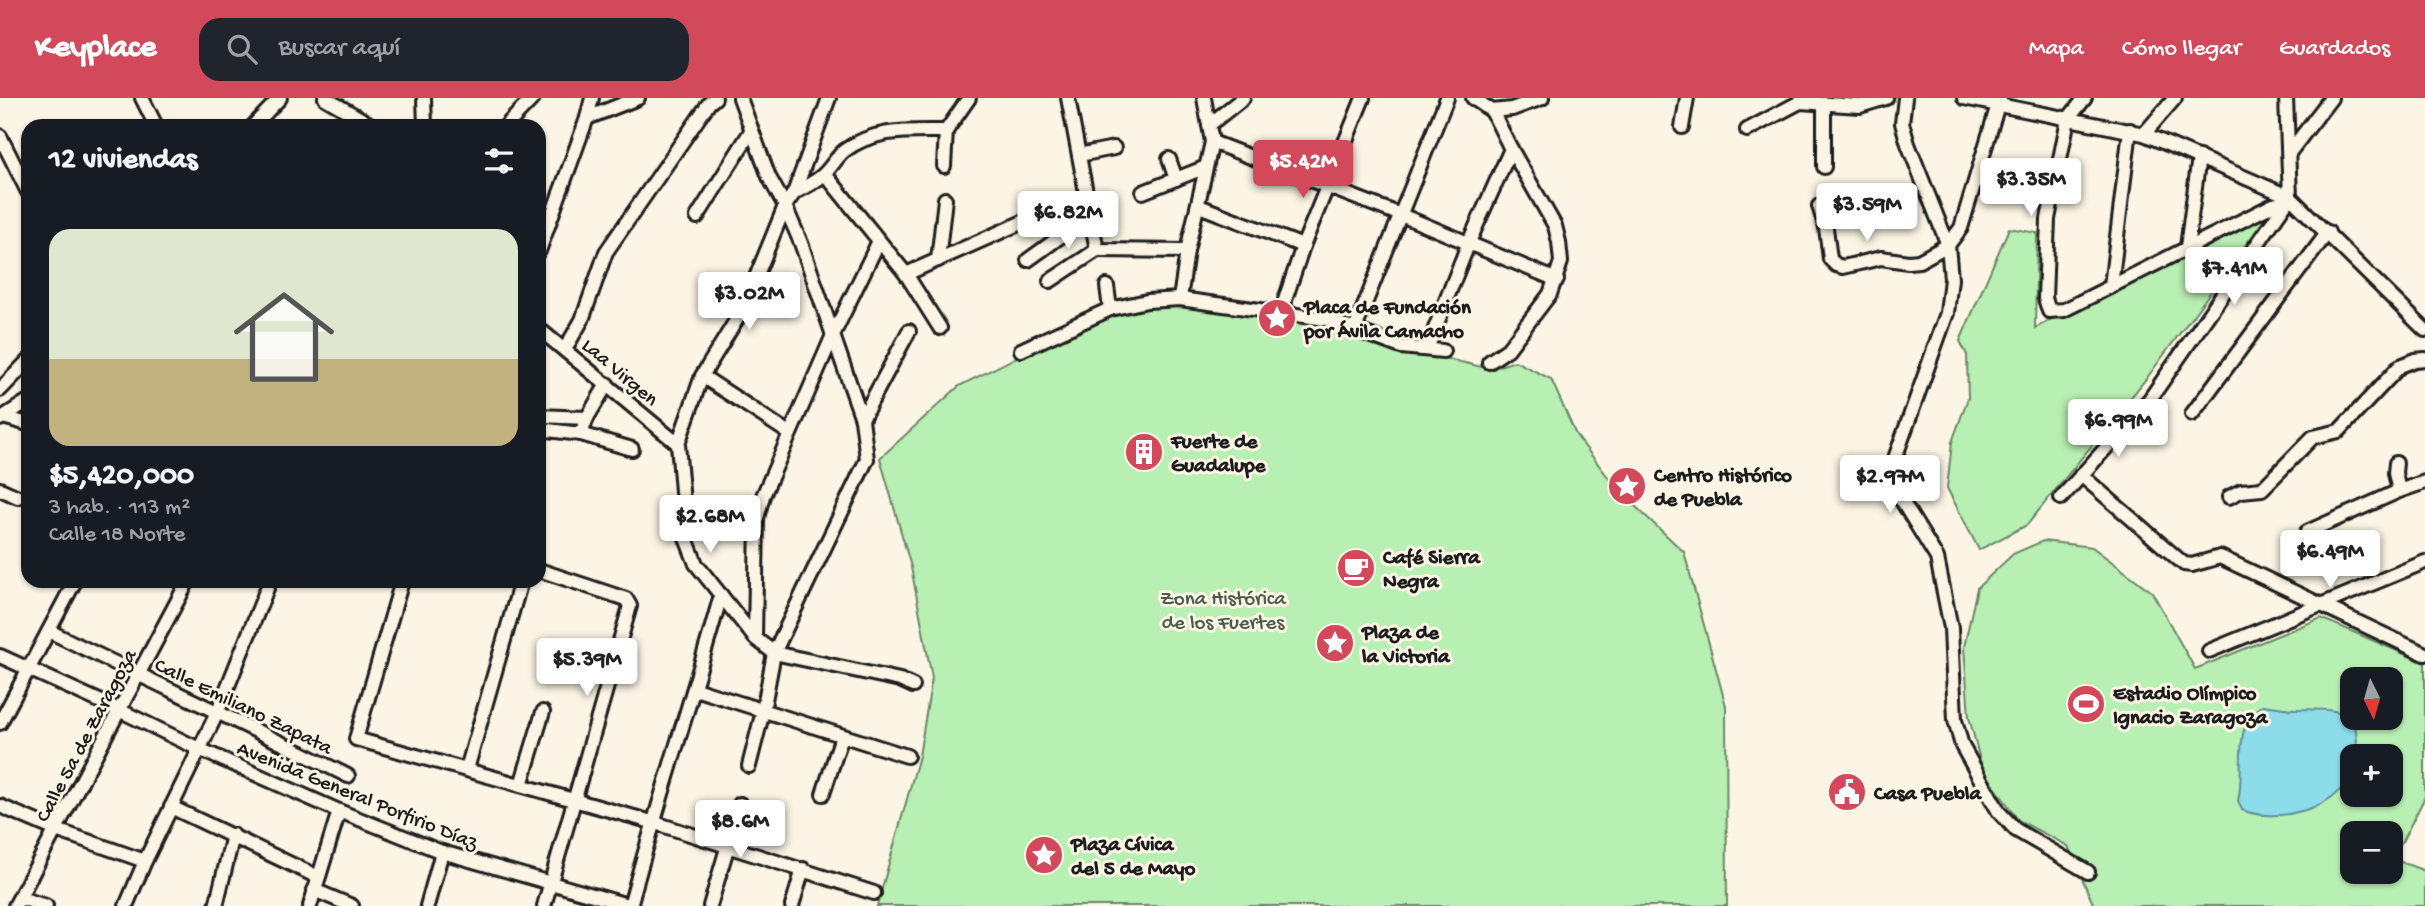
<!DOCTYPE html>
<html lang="es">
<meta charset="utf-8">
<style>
body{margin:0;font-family:"Gochi Hand",sans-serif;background:#20242c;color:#f1f3f6;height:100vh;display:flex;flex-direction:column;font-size:26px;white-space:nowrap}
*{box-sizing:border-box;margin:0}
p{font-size:23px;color:#9ea1a6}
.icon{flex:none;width:38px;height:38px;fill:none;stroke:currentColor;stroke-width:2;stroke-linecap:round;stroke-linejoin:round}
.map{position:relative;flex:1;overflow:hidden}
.sheet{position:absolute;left:21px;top:21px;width:525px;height:469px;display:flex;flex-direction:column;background:#171b24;border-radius:21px;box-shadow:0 2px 5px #0004}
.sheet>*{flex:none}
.needle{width:46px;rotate:175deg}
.fabs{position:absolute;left:2340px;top:569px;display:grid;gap:14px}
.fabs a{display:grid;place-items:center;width:63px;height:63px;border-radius:14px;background:#171b24;box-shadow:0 2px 5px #0004;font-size:35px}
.price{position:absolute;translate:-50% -60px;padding:0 16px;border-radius:7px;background:#fff;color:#222;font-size:23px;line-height:46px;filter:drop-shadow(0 2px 4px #0008)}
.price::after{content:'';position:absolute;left:50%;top:42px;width:21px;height:16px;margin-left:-10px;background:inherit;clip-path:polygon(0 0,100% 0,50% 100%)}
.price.active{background:#d1495b;color:#fff}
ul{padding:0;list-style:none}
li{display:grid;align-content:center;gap:14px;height:371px;padding:0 28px}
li+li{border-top:2px solid #363941}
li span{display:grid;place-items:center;height:217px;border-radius:21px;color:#555}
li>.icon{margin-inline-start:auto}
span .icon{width:126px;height:126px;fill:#fffc;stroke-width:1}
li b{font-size:30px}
h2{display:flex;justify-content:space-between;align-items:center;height:84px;padding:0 28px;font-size:30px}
header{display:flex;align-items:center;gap:42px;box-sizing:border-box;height:98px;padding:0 35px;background:#d1495b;color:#fff}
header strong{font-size:33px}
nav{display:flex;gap:38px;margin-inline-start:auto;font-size:24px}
.search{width:490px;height:63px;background:#20242c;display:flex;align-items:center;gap:18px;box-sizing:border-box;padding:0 24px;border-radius:21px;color:#9ea1a6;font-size:26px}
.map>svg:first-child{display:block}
</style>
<header>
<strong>Keyplace</strong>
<div class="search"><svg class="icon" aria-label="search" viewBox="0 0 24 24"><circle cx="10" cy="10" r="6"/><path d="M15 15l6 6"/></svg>Buscar aquí</div>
<nav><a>Mapa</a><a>Cómo llegar</a><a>Guardados</a></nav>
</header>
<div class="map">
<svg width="2425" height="808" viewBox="0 0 2425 808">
<rect width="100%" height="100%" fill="#fcf5e5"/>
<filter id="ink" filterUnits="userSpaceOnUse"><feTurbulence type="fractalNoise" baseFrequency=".0143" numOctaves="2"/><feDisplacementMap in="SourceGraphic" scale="14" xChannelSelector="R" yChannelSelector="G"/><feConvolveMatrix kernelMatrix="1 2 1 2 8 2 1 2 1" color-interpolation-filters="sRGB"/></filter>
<g filter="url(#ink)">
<g fill="#b8efb2" stroke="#6a8667" stroke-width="2" fill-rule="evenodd">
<path d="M2269,115L2146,281L2027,427L1979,452L1947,390L1952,344L1968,300L1967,257L1960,243L2009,130L2037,135L2035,230L2186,151Z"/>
<path d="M1156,206L1211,208L1270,215L1339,235L1490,271L1515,263L1551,281L1576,337L1618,392L1684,454L1726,608L1727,808H877L919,658L932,580L911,469L880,360L959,288L1107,214Z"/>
<path d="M2043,443L2092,449L2152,494L2195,571L2321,520L2425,565V699L2393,761L2425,773V808H2094L2068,748L2018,722L1982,670L1969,619L1964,549L1977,490L2013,456ZM2352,581H2390V620H2352ZM2352,658H2390V696H2352ZM2352,735H2390V774H2352Z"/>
</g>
<path fill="#8ddcea" stroke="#608f98" stroke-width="2" d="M2263,607C2274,608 2285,611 2296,611C2333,612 2365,607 2355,658H2352C2352,663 2353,670 2351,674C2339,712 2273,726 2242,712L2238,703C2246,672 2230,625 2263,607Z"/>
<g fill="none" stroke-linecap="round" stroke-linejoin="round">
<defs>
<g id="minor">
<path d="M142,0L156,28"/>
<path d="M325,0L373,28"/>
<path d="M424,0L425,28"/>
<path d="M740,0L769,79L785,108L801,145L862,321L867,361L774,555L763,613L749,668"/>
<path d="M829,0L794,95L785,108L743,211L702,278L678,346L686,440L696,466L755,540L774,555L900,582L913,588"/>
<path d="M1068,0L1097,152"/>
<path d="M1473,0L1492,13L1511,51L1555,128L1559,144L1561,164L1550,196L1508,251L1489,264"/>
<path d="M1905,0L1902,25L1908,46L1948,147L1951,181L1947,215L1894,363L1892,377L1894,390L1937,460L1951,530L1955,622L1962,648L1999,714L2016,732L2088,774"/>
<path d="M1964,0L2144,36L2290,99L2425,232"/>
<path d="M2085,0L2068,21L2048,121L2045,200L2049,213L2064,212L2273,107L2286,104"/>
<path d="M2286,0L2290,99"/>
<path d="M1824,6V69"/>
<path d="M1492,13L1512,11L1542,0"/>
<path d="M587,20L638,0"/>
<path d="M1209,27L1243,0"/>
<path d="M253,28L280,0"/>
<path d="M506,28L533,0"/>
<path d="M1682,29L1687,0"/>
<path d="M1747,32L1800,4L1860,8L1886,0"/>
<path d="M946,33L969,0"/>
<path d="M2144,36L2175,0"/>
<path d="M0,38L28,94"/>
<path d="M1212,44L1401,117L1557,182"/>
<path d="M2289,55L2331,0"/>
<path d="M1079,57L1114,50"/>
<path d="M1169,61L1176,81"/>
<path d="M944,68L946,33"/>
<path d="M825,76L906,176L940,230"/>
<path d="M1143,94L1206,69"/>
<path d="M794,95C804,89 819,83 826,74C833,67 836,60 844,53C874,30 910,33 946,33"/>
<path d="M1199,108L1303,148"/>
<path d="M1819,108L1826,130L1830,161L1836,167L1843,169L1881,160L1908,164L1919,163L1948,147L1961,130L2000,0"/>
<path d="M697,119L751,33"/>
<path d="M2187,149L2199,59"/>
<path d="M1097,152L1187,153"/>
<path d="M539,153L587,20L592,0"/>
<path d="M938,162L945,101"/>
<path d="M1028,162L1090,117"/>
<path d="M906,176L1034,119"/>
<path d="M1050,183L1097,152"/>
<path d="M1107,188L1110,211"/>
<path d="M2111,188L2130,32"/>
<path d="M1180,201L1187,153L1212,44L1204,0"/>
<path d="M1284,215L1285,202L1303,148L1363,0"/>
<path d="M539,231L678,346"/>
<path d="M1355,231L1447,0"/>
<path d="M565,251L582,222L606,154L709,5L715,0"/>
<path d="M1427,251L1469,144L1511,51"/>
<path d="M1021,252L1110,211L1147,203L1180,201L1326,221L1401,249L1443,253"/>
<path d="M702,278L789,335"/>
<path d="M0,292L28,263"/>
<path d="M2192,316L2328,134"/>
<path d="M539,318L587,320"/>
<path d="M3,319L28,326"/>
<path d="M0,321L28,303"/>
<path d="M862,321L909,233"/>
<path d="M539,331L581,336L632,351"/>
<path d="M581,336L587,320L607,286"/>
<path d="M2396,365L2395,375L2399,393"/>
<path d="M2081,377L2184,466L2192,467L2220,459L2425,556"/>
<path d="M0,391L18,399"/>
<path d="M2229,399L2241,393L2262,391L2313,339L2339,333L2400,268L2415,262L2425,261"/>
<path d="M2061,400L2150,301L2288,102"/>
<path d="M2307,434L2399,393L2425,384"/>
<path d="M539,472L626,501L630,508L544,808"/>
<path d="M402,483L356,641L652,724L874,795"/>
<path d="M49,533C148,582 249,628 348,678"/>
<path d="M755,540L757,420L763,398L833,237L879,143"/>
<path d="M2209,553L2425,464"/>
<path d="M0,558L119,612L199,651L339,713L442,754L631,808"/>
<path d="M695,591L907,658"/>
<path d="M0,625L75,483"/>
<path d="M467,671L521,483"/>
<path d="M521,687L543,614"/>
<path d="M823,696L842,638"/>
<path d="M0,708L56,732L145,763"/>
<path d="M171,709L318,779"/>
<path d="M314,792L352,808"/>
<path d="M20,800L46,808"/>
<path d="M15,808L188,483"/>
<path d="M126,808L145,763L218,613L270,483"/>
<path d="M216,808L233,737"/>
<path d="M310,808L339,713"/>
<path d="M427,808L442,754"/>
<path d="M630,808C658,703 692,601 721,497"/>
<path d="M710,808L740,706"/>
<path d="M792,808L803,771"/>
</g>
</defs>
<use href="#minor" stroke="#1c1c1c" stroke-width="18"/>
<use href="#minor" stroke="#fcf5e5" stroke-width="12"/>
</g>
</g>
<defs>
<symbol id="sight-disc" viewBox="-11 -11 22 22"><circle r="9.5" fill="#d1495b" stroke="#fcf5e5"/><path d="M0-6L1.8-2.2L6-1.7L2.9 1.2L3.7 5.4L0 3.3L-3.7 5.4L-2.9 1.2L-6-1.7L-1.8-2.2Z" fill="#fff"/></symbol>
<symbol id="building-disc" viewBox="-11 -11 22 22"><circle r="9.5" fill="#d1495b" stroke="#fcf5e5"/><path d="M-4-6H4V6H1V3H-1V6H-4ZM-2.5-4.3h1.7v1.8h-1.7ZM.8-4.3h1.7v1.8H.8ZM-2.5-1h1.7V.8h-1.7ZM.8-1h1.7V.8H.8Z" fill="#fff"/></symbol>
<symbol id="cafe-disc" viewBox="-11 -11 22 22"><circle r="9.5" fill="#d1495b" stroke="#fcf5e5"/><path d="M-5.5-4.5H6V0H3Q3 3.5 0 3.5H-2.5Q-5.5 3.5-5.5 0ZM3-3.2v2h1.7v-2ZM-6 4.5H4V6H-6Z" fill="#fff"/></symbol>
<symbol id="stadium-disc" viewBox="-11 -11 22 22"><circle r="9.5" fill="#d1495b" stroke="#fcf5e5"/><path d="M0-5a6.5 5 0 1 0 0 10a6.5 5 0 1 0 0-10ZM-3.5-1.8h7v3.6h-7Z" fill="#fff"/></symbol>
<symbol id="civic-disc" viewBox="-11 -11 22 22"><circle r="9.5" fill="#d1495b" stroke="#fcf5e5"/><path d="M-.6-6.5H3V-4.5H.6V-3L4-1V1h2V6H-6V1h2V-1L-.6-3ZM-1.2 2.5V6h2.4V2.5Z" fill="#fff"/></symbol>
</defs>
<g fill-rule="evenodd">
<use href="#sight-disc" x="1255" y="198" width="44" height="44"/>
<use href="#building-disc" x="1122" y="332" width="44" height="44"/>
<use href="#sight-disc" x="1605" y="366" width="44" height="44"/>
<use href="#cafe-disc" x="1334" y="448" width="44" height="44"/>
<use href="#sight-disc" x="1313" y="523" width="44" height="44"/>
<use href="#stadium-disc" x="2064" y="584" width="44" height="44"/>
<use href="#civic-disc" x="1825" y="672" width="44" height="44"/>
<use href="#sight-disc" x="1022" y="735" width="44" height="44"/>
</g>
<g text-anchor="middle" stroke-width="6" stroke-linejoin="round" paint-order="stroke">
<g font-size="21" font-weight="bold" fill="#1c1c1c" stroke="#fcf5e5" text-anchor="start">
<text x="1304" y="215">Placa de Fundación<tspan x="1304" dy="24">por Ávila Camacho</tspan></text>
<text x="1171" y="349">Fuerte de<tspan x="1171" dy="24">Guadalupe</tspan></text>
<text x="1654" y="383">Centro Histórico<tspan x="1654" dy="24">de Puebla</tspan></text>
<text x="1383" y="465">Café Sierra<tspan x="1383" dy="24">Negra</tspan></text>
<text x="1362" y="540">Plaza de<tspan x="1362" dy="24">la Victoria</tspan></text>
<text x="2113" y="601">Estadio Olímpico<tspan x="2113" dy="24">Ignacio Zaragoza</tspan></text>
<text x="1874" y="701">Casa Puebla</text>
<text x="1071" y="752">Plaza Cívica<tspan x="1071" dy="24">del 5 de Mayo</tspan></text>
</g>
<g font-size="21" fill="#1c1c1c" stroke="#fcf5e5">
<text transform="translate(621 273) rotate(40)" y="7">Laa Virgen</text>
<text transform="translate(244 607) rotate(26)" y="7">Calle Emiliano Zapata</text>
<text transform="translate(85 637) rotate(-62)" y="7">Calle 5a de Zaragoza</text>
<text transform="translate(358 696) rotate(22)" y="7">Avenida General Porfirio Díaz</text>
</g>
<g font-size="21" fill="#4b5b49" stroke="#fcf5e5">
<text x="1223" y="506">Zona Histórica<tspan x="1223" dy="24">de los Fuertes</tspan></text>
</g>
</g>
</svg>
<div class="fabs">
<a><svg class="needle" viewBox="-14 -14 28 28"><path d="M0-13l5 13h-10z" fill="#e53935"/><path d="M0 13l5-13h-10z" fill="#9ea1a6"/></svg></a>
<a>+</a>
<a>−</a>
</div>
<b class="price active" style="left:1303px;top:102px">$5.42M</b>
<b class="price" style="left:2031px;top:120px">$3.35M</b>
<b class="price" style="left:1867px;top:145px">$3.59M</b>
<b class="price" style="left:1068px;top:153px">$6.82M</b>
<b class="price" style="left:2234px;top:209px">$7.41M</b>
<b class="price" style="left:749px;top:234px">$3.02M</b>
<b class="price" style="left:2118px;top:361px">$6.99M</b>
<b class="price" style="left:1890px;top:417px">$2.97M</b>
<b class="price" style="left:710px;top:457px">$2.68M</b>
<b class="price" style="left:2330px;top:492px">$6.49M</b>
<b class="price" style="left:587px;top:600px">$5.39M</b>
<b class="price" style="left:740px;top:762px">$8.6M</b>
<section class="sheet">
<h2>12 viviendas<svg class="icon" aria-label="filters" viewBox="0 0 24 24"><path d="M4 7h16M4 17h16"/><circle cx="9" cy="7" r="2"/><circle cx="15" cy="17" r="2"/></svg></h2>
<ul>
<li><span style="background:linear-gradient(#dfe7d0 60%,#c2b280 0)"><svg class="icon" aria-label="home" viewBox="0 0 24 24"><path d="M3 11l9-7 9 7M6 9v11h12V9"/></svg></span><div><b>$5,420,000</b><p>3 hab. · 113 m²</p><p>Calle 18 Norte</p></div></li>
</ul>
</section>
</div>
